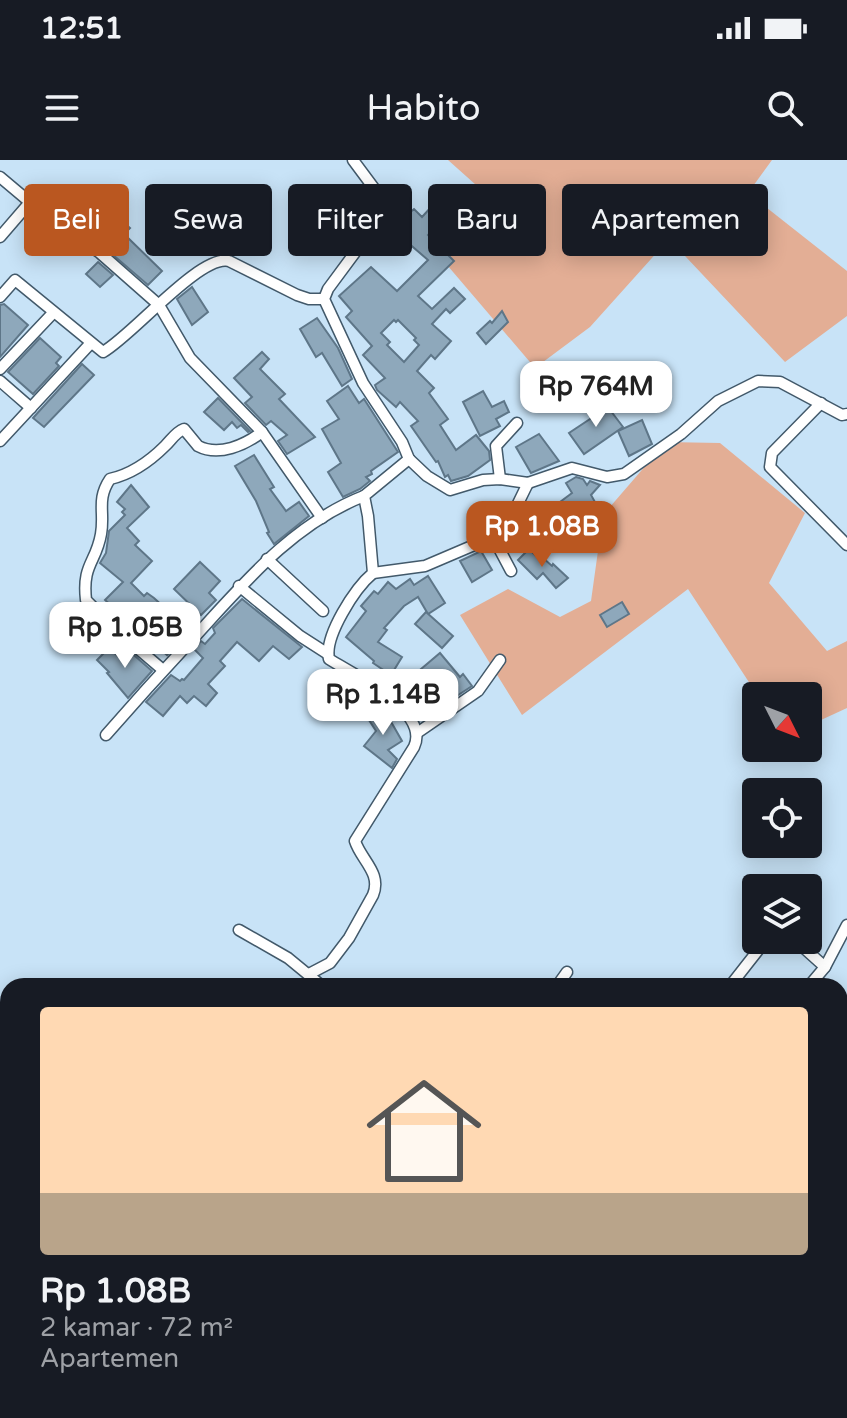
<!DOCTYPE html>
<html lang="id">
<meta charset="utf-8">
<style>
body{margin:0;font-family:"Varela Round",sans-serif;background:#242831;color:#f1f3f6;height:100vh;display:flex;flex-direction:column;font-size:30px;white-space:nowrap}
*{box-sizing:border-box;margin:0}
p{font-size:26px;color:#9ea1a6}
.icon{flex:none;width:44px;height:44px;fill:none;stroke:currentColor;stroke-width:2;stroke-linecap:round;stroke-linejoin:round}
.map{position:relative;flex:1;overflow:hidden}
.details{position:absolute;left:0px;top:818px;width:848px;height:440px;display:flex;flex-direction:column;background:#171b24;border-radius:24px 24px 0 0;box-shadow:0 4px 20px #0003}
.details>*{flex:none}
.hud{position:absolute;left:24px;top:24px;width:800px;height:72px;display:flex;gap:16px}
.needle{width:52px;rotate:132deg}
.fabs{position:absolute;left:742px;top:522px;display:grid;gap:16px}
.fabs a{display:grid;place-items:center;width:80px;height:80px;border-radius:8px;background:#171b24;box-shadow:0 4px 20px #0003;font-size:40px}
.price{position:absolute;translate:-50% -68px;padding:0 18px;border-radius:16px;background:#fff;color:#222;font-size:26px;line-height:52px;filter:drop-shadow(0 2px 4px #0008)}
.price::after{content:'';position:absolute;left:50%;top:48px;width:24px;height:18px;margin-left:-12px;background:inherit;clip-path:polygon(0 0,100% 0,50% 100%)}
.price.selected{background:#ba5720;color:#fff}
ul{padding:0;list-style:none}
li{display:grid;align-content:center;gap:16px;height:424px;padding:0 40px}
li span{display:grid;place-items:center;height:248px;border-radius:8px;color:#555}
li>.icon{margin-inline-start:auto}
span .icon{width:144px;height:144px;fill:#fffc;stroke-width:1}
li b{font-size:34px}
.pill{padding:0 28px;border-radius:8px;background:#171b24;box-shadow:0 4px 20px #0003;font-size:28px;line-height:72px}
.pill.selected{background:#ba5720;color:#fff}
.status{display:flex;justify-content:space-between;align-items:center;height:56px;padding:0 40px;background:#171b24;direction:ltr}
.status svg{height:22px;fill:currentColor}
header{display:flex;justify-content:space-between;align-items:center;height:104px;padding:0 40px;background:#171b24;font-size:36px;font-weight:600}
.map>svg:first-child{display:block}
</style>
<div class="status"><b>12:51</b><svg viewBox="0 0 49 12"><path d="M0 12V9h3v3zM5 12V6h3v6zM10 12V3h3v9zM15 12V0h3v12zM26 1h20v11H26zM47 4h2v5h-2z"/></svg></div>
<header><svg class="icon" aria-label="menu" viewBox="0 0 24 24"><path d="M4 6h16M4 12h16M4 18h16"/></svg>Habito<svg class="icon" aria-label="search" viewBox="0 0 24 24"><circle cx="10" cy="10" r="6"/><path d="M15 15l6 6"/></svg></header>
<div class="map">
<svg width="847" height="1258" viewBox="0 0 847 1258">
<rect width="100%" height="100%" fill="#c8e3f7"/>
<g fill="#e3ae95">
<path d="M448,0H772L748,33L847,111V156L785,202L669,79L590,167L535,208L430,85L476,25Z"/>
<path d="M666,282L720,283L805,353L769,423L827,491L847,481V548L808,566V536H758L688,429L522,555L460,455L508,429L560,457L591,441L603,355Z"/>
<path d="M840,920L847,933V1039L840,1029Z"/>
</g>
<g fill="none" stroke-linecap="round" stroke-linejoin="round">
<path stroke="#af775d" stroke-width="22" d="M464,1258L472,1252L488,1258"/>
</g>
<g fill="#8ea8bb" stroke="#5e7688" stroke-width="2" fill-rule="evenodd">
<path d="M97,44L119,65L122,61L130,68L124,74L162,111L148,125L77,64Z"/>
<path d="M433,45L445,57L428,75L454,101L418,136L432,149L454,128L465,139L450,153L446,149L432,164L451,181L435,199L431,195L417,211L434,228L429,233L448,259L440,265L456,290L476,275L489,291L490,300L468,316L451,321L448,315L445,317L438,301L436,302L411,266L418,261L400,242L396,247L377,230L375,225L385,218L363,195L372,186L346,157L352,151L339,136L371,107L397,131L428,100L406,81L409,77L395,65L414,49L422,57ZM394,160L396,162L398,160L416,178L414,180L419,185L404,202L387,185L390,182L381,173Z"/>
<path d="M359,47L370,59L355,75L346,66L355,57L352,54Z"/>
<path d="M98,102L113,115L100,127L86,114Z"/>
<path d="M192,127L208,152L192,165L177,139Z"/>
<path d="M4,144L28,165L0,197V145Z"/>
<path d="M502,151L508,162L486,184L477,173L490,161L492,163Z"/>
<path d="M317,158L338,188L352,219L342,226L322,193L316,197L300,169Z"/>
<path d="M40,178L61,197L56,203L59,206L33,234L8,212Z"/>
<path d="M262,192L269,199L260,209L285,234L279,239L315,277L287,294L278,281L287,275L271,261L266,265L245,243L252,237L234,218Z"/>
<path d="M82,204L94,215L44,267L33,258Z"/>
<path d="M348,226L359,243L364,239L398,292L371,311L372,314L366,317L370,321L360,329L343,337L328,312L341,303L322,269L339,259L327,241Z"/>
<path d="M483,231L492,247L504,241L509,252L496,259L500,266L480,276L463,242Z"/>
<path d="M218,238L250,271L248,272L241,265L237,268L232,262L224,270L204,252Z"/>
<path d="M604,242L623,267L584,294L569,273L593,257L590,252Z"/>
<path d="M642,260L652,284L629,296L618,271Z"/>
<path d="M539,274L559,301L531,313L516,287Z"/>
<path d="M254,295L274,327L270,329L286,351L299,342L309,356L274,384L267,373L269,372L256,341L235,306Z"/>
<path d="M576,317L583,319L587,325L590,321L600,325L591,335L600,351L596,356L600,360L588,378L582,372L573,378L552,348L572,333L566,323Z"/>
<path d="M131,325L149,347L127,368L139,381L135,385L152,401L131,423L144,436L147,433L154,438L188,469L185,472L189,471L167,495L105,440L123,422L100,403L106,393L109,371L125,355L122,352L125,349L117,342Z"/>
<path d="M529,389L541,401L543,398L552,406L553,404L568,418L556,428L543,413L537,419L518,400Z"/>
<path d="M481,391L492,410L472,422L460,401Z"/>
<path d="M200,402L220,421L209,433L216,440L201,455L174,429Z"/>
<path d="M428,416L445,443L428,454L418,437L404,446L384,468L387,470L378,482L402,497L391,515L373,503L374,501L346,477L366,451L361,446L374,431L378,434L388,422L396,429L410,419L414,425Z"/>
<path d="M242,439L302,487L289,499L273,486L259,501L237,482L220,501L225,506L208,524L217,533L206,546L194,536L187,543L180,536L163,556L146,542L171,515L180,521L182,519L184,520L203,498L194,489L201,481L205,484L215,473L213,468Z"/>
<path d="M622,442L629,454L607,467L600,455Z"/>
<path d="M426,452L453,476L442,488L415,464Z"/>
<path d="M109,488L120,498L127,489L152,511L128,538L107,513L109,512L97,500Z"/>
<path d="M440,493L460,517L463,514L472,526L446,543L437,532L413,550L395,531Z"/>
<path d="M382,546L402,581L388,590L397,599L392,608L364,586L376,571L367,557Z"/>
</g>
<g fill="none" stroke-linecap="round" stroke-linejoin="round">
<defs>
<g id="minor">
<path d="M0,17L38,49L100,93L159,145L190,198L262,272L322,358"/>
<path d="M0,77L31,41"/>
<path d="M0,137L15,120L103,192C132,176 200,94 229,101L297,135L309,139H324"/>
<path d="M0,209L53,153"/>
<path d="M0,221L31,248"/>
<path d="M821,243L772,293L770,307L847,385"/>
<path d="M0,281L90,184"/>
<path d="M409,299L427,316L450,330L483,320L500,319L528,323L572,308L607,317L624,314L681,274L718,241L758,221L780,222L842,255L847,254"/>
<path d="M500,319L496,286L517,263"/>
<path d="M493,377L511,411"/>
<path d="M267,399L323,451"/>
<path d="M373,413L425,406L493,377L510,360L528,323"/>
<path d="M239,426L300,476L328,494"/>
<path d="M163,510L115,469L86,440C82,404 96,403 101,374C105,352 96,340 110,319C132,314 149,302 165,286C172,279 176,272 184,269L198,286C219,297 245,285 262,272"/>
<path d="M417,573L478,531L500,500"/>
<path d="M106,575C133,544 160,514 188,484C240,428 290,365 364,336"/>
<path d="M239,770L288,798L322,826"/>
<path d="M795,780L825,807"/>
<path d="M309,814L330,803L349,778L373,735C382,713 361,700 355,681L414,587C431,551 354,515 329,499C324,476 355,428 373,413L368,356L364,336L409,299L402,282L363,223L324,139L328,129L385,52L379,35L353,0"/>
<path d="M557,826L567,812"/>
<path d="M730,826L759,789L769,780"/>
<path d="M809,826L825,807L847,765"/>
<path d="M840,1056L846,1052"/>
<path d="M840,1204L847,1208"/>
<path d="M835,1250L841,1258"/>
<path d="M801,1258L808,1250"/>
</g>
</defs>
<use href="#minor" stroke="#42596a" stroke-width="13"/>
<use href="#minor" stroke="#fff" stroke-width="10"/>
</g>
</svg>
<div class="fabs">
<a><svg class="needle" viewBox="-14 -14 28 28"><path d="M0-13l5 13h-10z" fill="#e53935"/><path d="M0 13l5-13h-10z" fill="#9ea1a6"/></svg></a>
<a><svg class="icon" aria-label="locate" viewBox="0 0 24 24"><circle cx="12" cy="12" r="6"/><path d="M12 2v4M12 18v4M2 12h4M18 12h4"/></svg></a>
<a><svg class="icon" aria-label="layers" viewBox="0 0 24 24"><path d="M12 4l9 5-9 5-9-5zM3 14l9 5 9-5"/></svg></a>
</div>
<b class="price" style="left:596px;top:269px">Rp 764M</b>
<b class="price selected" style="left:542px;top:409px">Rp 1.08B</b>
<b class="price" style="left:125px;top:510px">Rp 1.05B</b>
<b class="price" style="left:383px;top:577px">Rp 1.14B</b>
<div class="hud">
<a class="pill selected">Beli</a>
<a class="pill">Sewa</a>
<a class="pill">Filter</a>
<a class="pill">Baru</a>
<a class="pill">Apartemen</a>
</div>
<section class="details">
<ul>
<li><span style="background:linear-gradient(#ffd9b3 75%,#b9a48a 0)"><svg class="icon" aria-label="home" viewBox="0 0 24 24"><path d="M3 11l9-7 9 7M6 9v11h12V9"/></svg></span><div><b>Rp 1.08B</b><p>2 kamar · 72 m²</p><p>Apartemen</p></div></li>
</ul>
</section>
</div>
